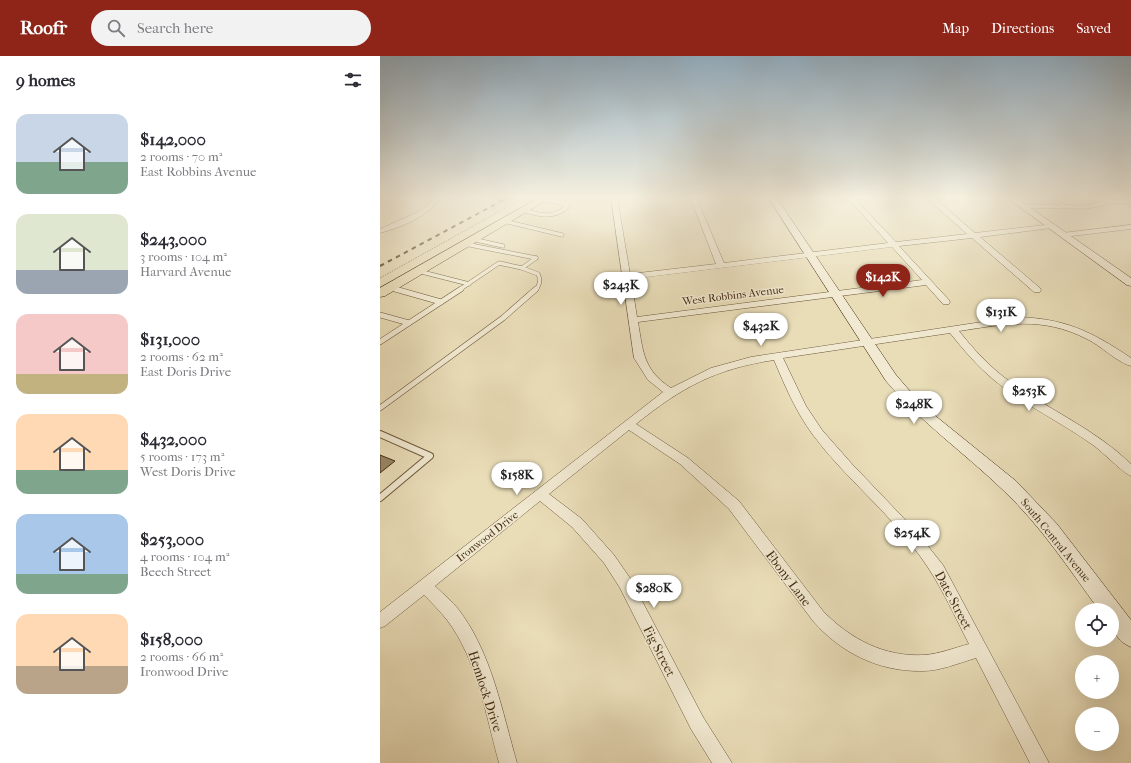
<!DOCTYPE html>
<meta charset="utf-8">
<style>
body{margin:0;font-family:"IM FELL French Canon",serif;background:#f2f2f3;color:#2b2b33;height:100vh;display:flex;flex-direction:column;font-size:15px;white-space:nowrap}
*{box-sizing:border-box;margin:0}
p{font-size:13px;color:#7c7c81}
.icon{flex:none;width:22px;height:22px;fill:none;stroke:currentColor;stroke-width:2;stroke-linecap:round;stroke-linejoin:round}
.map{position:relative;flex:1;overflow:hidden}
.drawer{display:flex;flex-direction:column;background:#fff;width:380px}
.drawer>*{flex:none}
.fabs{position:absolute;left:695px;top:547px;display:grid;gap:8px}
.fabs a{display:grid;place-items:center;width:44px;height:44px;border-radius:50%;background:#fff;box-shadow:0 4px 16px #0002;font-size:20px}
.price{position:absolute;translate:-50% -34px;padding:0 9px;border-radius:14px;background:#fff;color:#222;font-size:13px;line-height:26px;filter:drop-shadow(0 1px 2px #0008)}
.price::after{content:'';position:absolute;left:50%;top:24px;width:12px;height:9px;margin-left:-6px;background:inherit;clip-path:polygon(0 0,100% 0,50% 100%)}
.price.on{background:#8f2418;color:#fff}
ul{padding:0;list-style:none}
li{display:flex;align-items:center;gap:12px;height:100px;padding:0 16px}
li span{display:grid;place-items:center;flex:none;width:112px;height:80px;border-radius:12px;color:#555}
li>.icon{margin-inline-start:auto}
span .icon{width:48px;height:48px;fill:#fffc;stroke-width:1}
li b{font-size:17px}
h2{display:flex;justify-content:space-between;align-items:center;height:48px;padding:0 16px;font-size:17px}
header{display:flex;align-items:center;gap:24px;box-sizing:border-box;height:56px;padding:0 20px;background:#8f2418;color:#fff}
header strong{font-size:19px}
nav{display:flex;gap:22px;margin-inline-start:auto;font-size:14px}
.search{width:280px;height:36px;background:#f2f2f3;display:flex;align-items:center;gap:10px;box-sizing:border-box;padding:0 14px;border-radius:22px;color:#7c7c81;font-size:15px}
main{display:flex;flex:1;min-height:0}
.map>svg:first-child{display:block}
</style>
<header>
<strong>Roofr</strong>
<div class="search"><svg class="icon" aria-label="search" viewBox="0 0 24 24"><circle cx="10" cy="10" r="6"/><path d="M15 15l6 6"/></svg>Search here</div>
<nav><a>Map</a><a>Directions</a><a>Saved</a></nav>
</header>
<main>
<section class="drawer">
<h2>9 homes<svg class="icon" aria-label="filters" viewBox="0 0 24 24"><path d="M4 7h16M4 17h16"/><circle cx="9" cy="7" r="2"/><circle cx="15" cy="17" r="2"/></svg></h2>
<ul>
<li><span style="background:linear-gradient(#c9d6e8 60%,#7fa58c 0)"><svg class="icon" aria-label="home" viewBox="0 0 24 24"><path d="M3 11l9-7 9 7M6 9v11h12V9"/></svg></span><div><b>$142,000</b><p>2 rooms · 70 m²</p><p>East Robbins Avenue</p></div></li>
<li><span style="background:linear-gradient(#dfe7d0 70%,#9aa5b1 0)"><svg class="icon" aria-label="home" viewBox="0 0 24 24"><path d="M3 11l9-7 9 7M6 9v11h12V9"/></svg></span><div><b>$243,000</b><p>3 rooms · 104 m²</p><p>Harvard Avenue</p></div></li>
<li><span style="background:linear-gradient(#f6c9c9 75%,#c2b280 0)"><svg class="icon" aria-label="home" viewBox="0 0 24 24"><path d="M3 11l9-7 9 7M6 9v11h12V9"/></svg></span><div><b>$131,000</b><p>2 rooms · 62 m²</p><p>East Doris Drive</p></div></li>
<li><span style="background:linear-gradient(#ffd9b3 70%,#7fa58c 0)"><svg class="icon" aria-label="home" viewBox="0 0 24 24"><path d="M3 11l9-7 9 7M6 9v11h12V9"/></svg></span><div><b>$432,000</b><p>5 rooms · 173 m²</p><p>West Doris Drive</p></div></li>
<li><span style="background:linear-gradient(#a9c7e8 75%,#7fa58c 0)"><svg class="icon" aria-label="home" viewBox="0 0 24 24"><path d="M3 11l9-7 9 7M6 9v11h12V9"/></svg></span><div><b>$253,000</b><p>4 rooms · 104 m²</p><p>Beech Street</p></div></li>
<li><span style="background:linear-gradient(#ffd9b3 65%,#b9a48a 0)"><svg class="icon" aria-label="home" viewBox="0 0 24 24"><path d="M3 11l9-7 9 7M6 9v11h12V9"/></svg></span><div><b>$158,000</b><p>2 rooms · 66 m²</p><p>Ironwood Drive</p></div></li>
</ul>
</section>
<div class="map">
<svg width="751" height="707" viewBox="0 0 751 707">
<rect width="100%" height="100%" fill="#e9ddb8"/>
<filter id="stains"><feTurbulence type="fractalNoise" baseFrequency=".005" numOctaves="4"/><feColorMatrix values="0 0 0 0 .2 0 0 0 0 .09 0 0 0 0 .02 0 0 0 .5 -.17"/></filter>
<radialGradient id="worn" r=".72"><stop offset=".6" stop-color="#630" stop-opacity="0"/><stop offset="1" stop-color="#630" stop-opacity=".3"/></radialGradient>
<path fill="#998868" stroke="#432c12" d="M0,399L15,405L0,417Z"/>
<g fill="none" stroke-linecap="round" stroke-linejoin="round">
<defs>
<g id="lane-far2">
<path d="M669,141L683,150"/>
<path d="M162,143L187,148"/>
<path d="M726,146L751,145"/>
<path d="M184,150L196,141"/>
<path d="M643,150L706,151L726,147L727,145L720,141"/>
<path d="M143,154C159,159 173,163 187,151V148"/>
<path d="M124,165L182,179"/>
<path d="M92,183L123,190"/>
<path d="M85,188L156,202"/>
<path d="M142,212L158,218C161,224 160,228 156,234"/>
<path d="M38,215L89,228"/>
<path d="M10,231L19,234"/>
<path d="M79,234L119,207L142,212L156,202"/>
</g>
<g id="lane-far1">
<path d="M15,233L61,246"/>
<path d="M0,259L29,267"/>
<path d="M0,286L81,233"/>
<path d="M0,352L123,262L156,233"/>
</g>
<path id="lane" d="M0,378L50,400L0,442"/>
<g id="street">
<path d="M56,141H62C48,160 23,171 0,177V173L38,156Z"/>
<path d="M231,141H237L250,218L336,208L310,141H316L344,207L508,187L467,141H473L516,186L587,178L546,141H553L595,177L674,168L675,170L671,172L600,181L660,232L661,234L660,236H654L592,182L519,190L569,244L570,246L569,248H563L546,229L258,266C263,295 263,314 291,332L331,312L371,301L635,261C684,262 711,275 751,302V310C738,307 720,289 707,283C662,260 626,268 579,275C594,294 610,311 629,325C669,354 715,373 751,408V420C743,417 723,396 713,389C681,366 644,349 614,324C597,310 583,293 570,277L403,302L426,350L442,374L472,408L535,474L563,509L669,707H650L596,602C579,607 560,615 543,615C499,616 461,597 433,565L349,453L300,408L249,374L169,438L202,463L234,499L250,522L323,661L352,707H332L311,673L240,532L224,507L192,471L160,445L55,530C63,538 72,545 79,554C112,598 122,655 137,707H119C106,660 97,603 67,564C60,555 52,547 44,539L5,570L0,572V556L283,336L268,324L254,302ZM512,191L542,224L257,261L251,223ZM394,304C405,330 416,356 433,379C465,422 509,456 540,500C560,527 574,559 589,588C574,592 559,598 544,599C504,601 470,583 443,555L359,445L308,402L256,368C302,331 335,313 394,304Z"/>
<path d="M751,169V173L683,181L679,179L683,177Z"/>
</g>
<g id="secondary">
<path d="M388,141H396L516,319L529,334L558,362L636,425L677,468L751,564V591C734,584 732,571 732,554H719C689,513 661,470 624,435C585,397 541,367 506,325Z"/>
<path d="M626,141H635L751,222V230L747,229Z"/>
</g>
<path id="primary" d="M160,141H172L5,240L0,241V232Z"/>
</defs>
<use href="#lane-far2" stroke="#6c583c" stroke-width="4.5"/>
<use href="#lane-far1" stroke="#6c583c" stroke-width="6"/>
<use href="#lane" stroke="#6c583c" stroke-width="8"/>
<use href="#street" stroke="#6c583c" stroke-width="1"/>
<use href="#secondary" stroke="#432c12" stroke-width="1"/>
<use href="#primary" stroke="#432c12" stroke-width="1"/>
<path stroke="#432c12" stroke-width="1" stroke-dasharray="0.5 1.5" stroke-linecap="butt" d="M0,222L145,141"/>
<use href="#lane-far2" stroke="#f1e9d1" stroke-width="3.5"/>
<use href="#lane-far1" stroke="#f1e9d1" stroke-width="5"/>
<use href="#lane" stroke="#f1e9d1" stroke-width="6"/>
<use href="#street" fill="#f1e9d1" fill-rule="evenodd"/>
<use href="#secondary" fill="#f1e9d1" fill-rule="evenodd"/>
<use href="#primary" fill="#e9ddb8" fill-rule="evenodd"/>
<path stroke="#432c12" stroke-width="2" stroke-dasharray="4.5 4.5" stroke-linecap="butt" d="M0,210L129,141"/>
</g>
<linearGradient id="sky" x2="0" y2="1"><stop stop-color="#92acbe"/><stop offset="0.59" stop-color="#f5f0df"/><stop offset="1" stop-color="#f5f0df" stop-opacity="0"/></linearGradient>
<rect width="751" height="240" fill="url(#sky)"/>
<g text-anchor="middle" stroke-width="3" stroke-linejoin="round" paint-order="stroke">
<g font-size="11" fill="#432c12" stroke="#f1e9d1">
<text transform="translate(353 239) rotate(-7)" y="4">West Robbins Avenue</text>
<text transform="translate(107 480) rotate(-38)" y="4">Ironwood Drive</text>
<text transform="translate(676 484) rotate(51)" y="4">South Central Avenue</text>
</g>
<g font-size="13" fill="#432c12" stroke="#f1e9d1">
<text transform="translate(409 522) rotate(53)" y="5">Ebony Lane</text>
<text transform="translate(574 544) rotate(62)" y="5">Date Street</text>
<text transform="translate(280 595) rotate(63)" y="5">Fig Street</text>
<text transform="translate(106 635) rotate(72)" y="5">Hemlock Drive</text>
</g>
</g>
<rect width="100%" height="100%" filter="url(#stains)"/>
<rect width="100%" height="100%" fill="url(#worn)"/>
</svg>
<div class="fabs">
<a><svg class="icon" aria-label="locate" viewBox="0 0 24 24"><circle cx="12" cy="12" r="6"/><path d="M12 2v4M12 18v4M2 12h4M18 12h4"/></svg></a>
<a>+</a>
<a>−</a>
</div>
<b class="price on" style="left:503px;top:242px">$142K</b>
<b class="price" style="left:241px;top:250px">$243K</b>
<b class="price" style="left:621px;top:277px">$131K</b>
<b class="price" style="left:381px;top:291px">$432K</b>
<b class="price" style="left:649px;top:356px">$253K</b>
<b class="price" style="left:534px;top:369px">$248K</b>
<b class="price" style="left:137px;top:440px">$158K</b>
<b class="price" style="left:532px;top:498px">$254K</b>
<b class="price" style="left:274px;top:553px">$280K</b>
</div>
</main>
